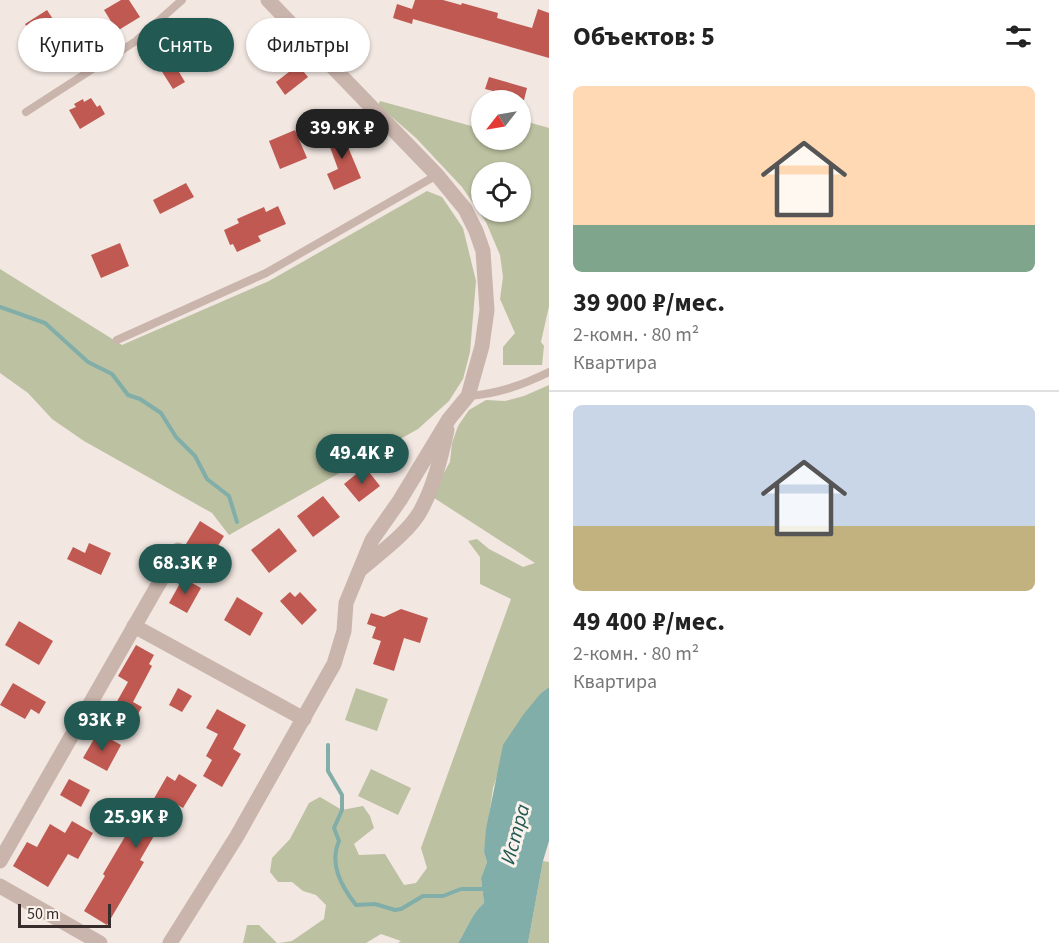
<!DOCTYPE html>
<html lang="ru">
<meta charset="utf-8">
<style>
body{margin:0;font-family:"Source Sans 3",sans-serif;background:#f2f2f2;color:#222;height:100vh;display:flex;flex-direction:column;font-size:22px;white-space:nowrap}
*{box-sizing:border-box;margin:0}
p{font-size:20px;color:#767676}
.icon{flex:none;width:33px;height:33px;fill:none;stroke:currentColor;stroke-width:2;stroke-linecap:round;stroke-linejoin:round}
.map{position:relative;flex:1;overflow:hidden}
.side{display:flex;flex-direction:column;background:#fff;width:510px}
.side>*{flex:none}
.hud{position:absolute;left:18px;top:18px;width:441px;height:54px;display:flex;gap:12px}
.needle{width:39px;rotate:239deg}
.fabs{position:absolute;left:471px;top:90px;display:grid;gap:12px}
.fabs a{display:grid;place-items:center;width:60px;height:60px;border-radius:50%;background:#fff;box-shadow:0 2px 4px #0004;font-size:30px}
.scale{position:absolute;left:18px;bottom:15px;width:93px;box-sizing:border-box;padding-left:6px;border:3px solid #392d2b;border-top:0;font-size:16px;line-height:21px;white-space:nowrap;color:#392d2b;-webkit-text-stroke:4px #faf2ed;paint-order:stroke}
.price{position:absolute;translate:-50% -51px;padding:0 14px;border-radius:21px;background:#225953;color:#fff;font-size:20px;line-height:39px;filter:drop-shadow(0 2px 3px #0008)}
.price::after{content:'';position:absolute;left:50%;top:36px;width:18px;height:14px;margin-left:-9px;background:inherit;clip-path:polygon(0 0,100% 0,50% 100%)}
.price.selected{background:#222;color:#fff}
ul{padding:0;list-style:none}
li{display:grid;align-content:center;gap:12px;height:318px;padding:0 24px}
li+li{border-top:2px solid #e0e0e0}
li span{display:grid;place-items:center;height:186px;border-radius:9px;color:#555}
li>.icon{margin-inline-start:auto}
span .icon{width:108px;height:108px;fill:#fffc;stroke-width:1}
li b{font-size:26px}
h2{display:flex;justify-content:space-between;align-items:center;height:72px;padding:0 24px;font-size:26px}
.pill{padding:0 21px;border-radius:27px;background:#fff;box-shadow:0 2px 4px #0004;font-size:21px;line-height:54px}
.pill.selected{background:#225953;color:#fff}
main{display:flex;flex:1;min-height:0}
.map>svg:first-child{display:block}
</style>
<main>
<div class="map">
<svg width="549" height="943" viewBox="0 0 549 943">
<rect width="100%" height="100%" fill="#f2e7e1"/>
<g fill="#bcc1a1" fill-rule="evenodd">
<path d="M380,101L475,127L481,110L482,140H520L521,120L549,128V306L541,342L544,346L542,365H503V347L515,333L500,299L503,277L500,255L486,222L462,187L416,138L378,105ZM482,172H520V212H482Z"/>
<path d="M427,191L442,197L463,228L476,281L470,352L463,379L449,401L418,429L229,535L212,513L84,441L52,419L28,393L0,373V269L122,345L269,281Z"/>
<path d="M549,385V687L541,693L498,773L493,788L484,852L487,862L481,878L484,903C472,913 467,929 458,943H398L401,941L381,934L366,943H279L292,941L324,919L326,905L316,895L303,891L292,882H278L270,872L272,858L290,839L309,803L320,797L342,810L363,806L370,816L374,828L354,844L359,855L385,854L404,885L416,883L427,868L421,848L511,599L480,584V557L468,541L477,539L489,549L523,567L535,563L431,496L450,462L452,443L458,426L469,410L486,400L505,401L524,396Z"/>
<path d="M356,688L388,699L377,731L345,720Z"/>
<path d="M371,769L411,788L398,815L358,796Z"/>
<path d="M543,861L549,862V943H528Z"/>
<path d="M247,925H259L277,943H243Z"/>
</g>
<path fill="#81aea8" d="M549,687V841L543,861L528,943H458C467,929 472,913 484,903L481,878L487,862L484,852L486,829L503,745L523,715L541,693Z"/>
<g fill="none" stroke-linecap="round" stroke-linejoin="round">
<g stroke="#81aea8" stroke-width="4">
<path d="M0,307L45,323L88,362L112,374L128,395L140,399L161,413L176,437L195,456L207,479L229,496L237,522"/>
<path d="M328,745V771L342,795V810L334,828L339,841C329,864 341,886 356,905L375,904L395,910L401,909L423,896H443L461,889H483L487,886"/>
</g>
</g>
<g fill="#c05951">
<path d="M121,0H129L140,17L117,31L104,10Z"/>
<path d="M415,0H443L461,5L462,3L498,13L497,18L532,28L538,9L549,13V58L413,19L412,24L393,18L397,4L412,9Z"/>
<path d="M47,10L62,33L66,30L76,46L71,49L75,54L59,64L50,49L36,58L21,33L28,29L25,24Z"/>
<path d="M179,55L186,68L179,72L185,82L173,89L159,67Z"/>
<path d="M298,65L308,77L285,95L276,82Z"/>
<path d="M489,77L527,88L524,100H512L513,96L485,89Z"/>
<path d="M91,98L97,107L100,105L105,114L80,129L69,110L76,107L74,104L83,99L84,102Z"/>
<path d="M347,128L354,145L348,147L361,178L334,190L327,174L338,169L326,136Z"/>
<path d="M295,130L307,158L280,169L269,141Z"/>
<path d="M186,183L194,197L160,214L153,200Z"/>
<path d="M278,206L286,224L258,236L261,241L237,252L233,244L230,245L224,230L239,223L237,219L264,207L266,212Z"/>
<path d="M120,243L129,266L101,278L91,255Z"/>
<path d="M365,467L380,486L359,502L344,484Z"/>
<path d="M323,496L340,517L313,537L297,516Z"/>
<path d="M200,521L224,536L210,559L186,544Z"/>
<path d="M279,528L297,551L269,573L251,550Z"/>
<path d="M89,543L111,553L101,575L67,559L73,547L85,553Z"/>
<path d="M183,578L201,588L187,613L169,603Z"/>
<path d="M290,592L295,597L300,592L317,610L302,625L280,601Z"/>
<path d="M237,597L263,613L250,636L224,620Z"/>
<path d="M401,609L428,618L420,643L404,638L394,671L373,664L381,641L372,638L376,627L367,624L371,613L384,617Z"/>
<path d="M19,621L53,641L39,665L5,645Z"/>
<path d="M136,645L154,655L149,664L152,666L133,702L142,707L132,724L111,712L128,682L118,676Z"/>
<path d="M13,683L46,702L39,714L31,709L25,719L0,705Z"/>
<path d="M178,688L192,696L182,712L169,705Z"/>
<path d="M217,709L246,725L233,749L241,754L222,787L203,776L212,760L206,756L218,734L206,728Z"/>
<path d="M98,732L121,745L107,771L83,758Z"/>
<path d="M179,774L197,785L183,808L176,804L171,814L164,810L154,827L158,829L140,860L144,862L107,925L84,911L105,876L103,874L140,811L145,814L167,776L175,781Z"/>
<path d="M69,779L90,790L81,807L60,795Z"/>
<path d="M72,821L93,833L78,859L68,854L48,887L13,866L27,842L37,847L50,824L65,833Z"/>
</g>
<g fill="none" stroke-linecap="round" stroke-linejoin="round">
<g stroke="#cab5ad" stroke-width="8">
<path d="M26,112L136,41L182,0"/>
<path d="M117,340L266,273L437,175"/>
<path d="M468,396C498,394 522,385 549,372"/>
</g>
<g stroke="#cab5ad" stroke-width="15">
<path d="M361,569C380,553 410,531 421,510C434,486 441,457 447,430"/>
<path d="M134,626L304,719"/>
<path d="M0,861L178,550"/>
<path d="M0,886L100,943"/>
<path d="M170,943L237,836L334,664L344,631L346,603L372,540L400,500L449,419L468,396L482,346L487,310L483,251L476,231L465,209L437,175L268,0"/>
</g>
</g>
<g text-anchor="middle" stroke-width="6" stroke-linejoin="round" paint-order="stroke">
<g font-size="21" font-style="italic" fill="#225953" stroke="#faf2ed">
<text transform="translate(515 834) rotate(-75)" y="7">Истра</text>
</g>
</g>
</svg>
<div class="fabs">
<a><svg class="needle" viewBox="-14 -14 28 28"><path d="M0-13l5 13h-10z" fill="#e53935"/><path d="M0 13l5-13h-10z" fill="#767676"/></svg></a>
<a><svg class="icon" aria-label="locate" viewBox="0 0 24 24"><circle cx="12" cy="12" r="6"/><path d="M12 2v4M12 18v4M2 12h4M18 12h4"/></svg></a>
</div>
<div class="scale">50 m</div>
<b class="price selected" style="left:342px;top:160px">39.9K ₽</b>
<b class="price" style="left:362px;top:485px">49.4K ₽</b>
<b class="price" style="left:185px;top:595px">68.3K ₽</b>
<b class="price" style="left:102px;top:752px">93K ₽</b>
<b class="price" style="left:136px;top:849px">25.9K ₽</b>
<div class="hud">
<a class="pill">Купить</a>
<a class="pill selected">Снять</a>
<a class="pill">Фильтры</a>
</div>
</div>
<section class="side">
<h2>Объектов: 5<svg class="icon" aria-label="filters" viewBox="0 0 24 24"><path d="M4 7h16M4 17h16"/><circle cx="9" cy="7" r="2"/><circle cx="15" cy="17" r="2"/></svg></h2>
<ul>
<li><span style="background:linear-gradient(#ffd9b3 75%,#7fa58c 0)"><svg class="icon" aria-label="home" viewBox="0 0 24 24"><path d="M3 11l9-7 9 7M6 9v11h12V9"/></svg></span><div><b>39 900 ₽/мес.</b><p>2-комн. · 80 m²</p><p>Квартира</p></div></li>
<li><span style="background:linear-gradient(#c9d6e8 65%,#c2b280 0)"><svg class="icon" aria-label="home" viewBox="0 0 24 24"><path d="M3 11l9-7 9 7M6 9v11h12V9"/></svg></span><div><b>49 400 ₽/мес.</b><p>2-комн. · 80 m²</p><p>Квартира</p></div></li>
</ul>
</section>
</main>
